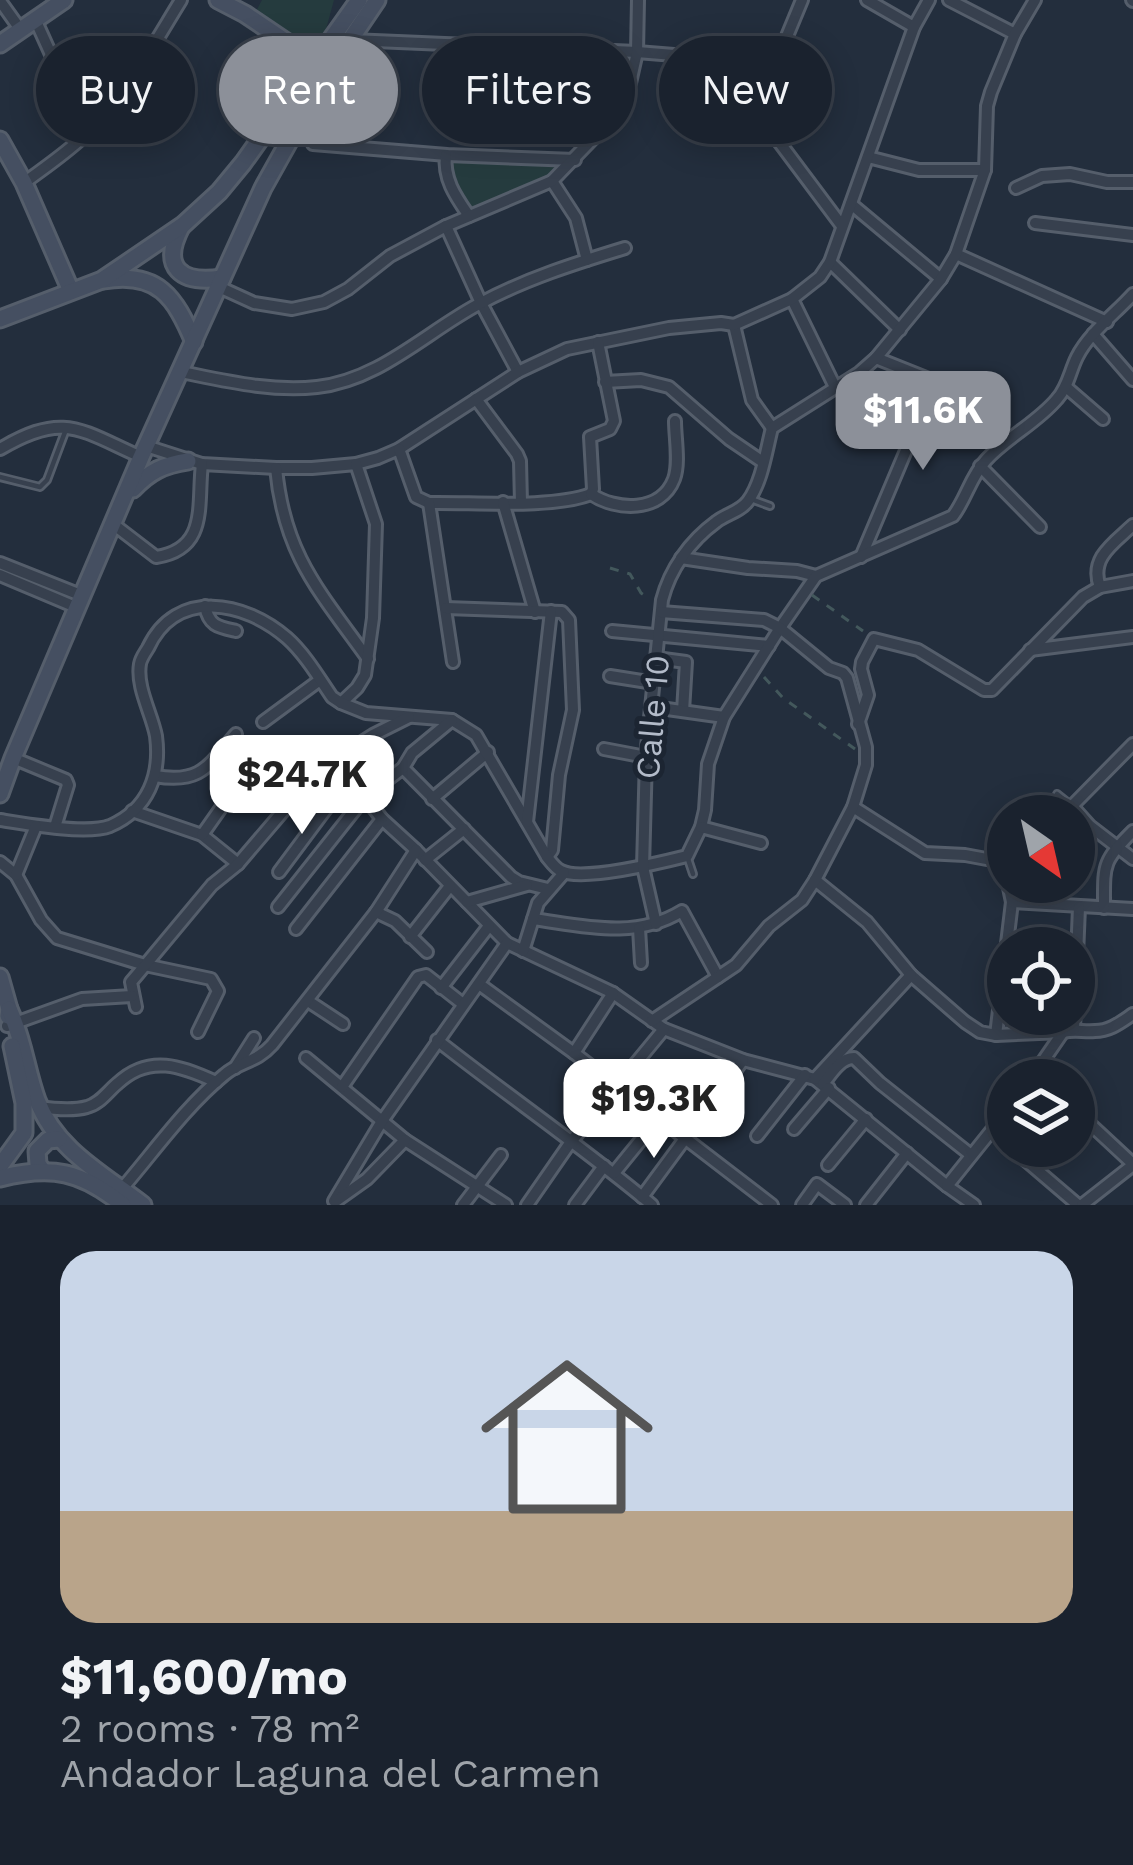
<!DOCTYPE html>
<meta charset="utf-8">
<style>
body{margin:0;font-family:"Work Sans",sans-serif;background:#232a36;color:#f1f3f6;height:100vh;display:flex;flex-direction:column;font-size:45px;white-space:nowrap}
*{box-sizing:border-box;margin:0}
p{font-size:39px;color:#9fa4aa}
.icon{flex:none;width:66px;height:66px;fill:none;stroke:currentColor;stroke-width:2;stroke-linecap:round;stroke-linejoin:round}
.map{position:relative;height:1205px;overflow:hidden}
.details{display:flex;flex-direction:column;background:#1a222e;flex:1}
.details>*{flex:none}
.hud{position:absolute;left:36px;top:36px;width:1062px;height:108px;display:flex;gap:24px}
.needle{width:78px;rotate:146deg}
.controls{position:absolute;left:987px;top:795px;display:grid;gap:24px}
.controls a{display:grid;place-items:center;width:108px;height:108px;border-radius:50%;background:#1a222e;box-shadow:0 6px 30px #0003,0 0 0 3px #383f4a;font-size:60px}
.price{position:absolute;translate:-50% -102px;padding:0 27px;border-radius:24px;background:#fff;color:#222;font-size:39px;line-height:78px;filter:drop-shadow(0 3px 6px #0008)}
.price::after{content:'';position:absolute;left:50%;top:72px;width:36px;height:27px;margin-left:-18px;background:inherit;clip-path:polygon(0 0,100% 0,50% 100%)}
.price.selected{background:#8c9099;color:#fff}
ul{padding:0;list-style:none}
li{display:grid;align-content:center;gap:24px;height:636px;padding:0 60px}
li+li{border-top:3px solid #383f4a}
li span{display:grid;place-items:center;height:372px;border-radius:36px;color:#555}
li>.icon{margin-inline-start:auto}
span .icon{width:216px;height:216px;fill:#fffc;stroke-width:1}
li b{font-size:51px}
.pill{padding:0 42px;border-radius:54px;background:#1a222e;box-shadow:0 6px 30px #0003,0 0 0 3px #383f4a;font-size:42px;line-height:108px}
.pill.selected{background:#8c9099;color:#fff}
.map>svg:first-child{display:block}
</style>
<div class="map">
<svg width="1133" height="1205" viewBox="0 0 1133 1205">
<rect width="100%" height="100%" fill="#232e3d"/>
<g fill="#253b3e">
<path d="M262,0H334L325,33L310,54L253,17Z"/>
<path d="M446,155L573,162L552,181L469,216L454,194Z"/>
</g>
<g fill="none" stroke-linecap="round" stroke-linejoin="round">
<defs>
<g id="lane">
<path d="M0,477L40,487L47,480L65,432"/>
<path d="M751,499L770,506"/>
<path d="M1057,794L1072,806"/>
<path d="M1075,842L1090,826"/>
<path d="M687,856L693,874"/>
</g>
<g id="street">
<path d="M867,0L914,27"/>
<path d="M949,0L1015,34"/>
<path d="M1132,0L1133,1"/>
<path d="M0,1L20,29"/>
<path d="M35,19L58,70L90,130"/>
<path d="M351,40L637,52L711,58L729,67L756,111L842,226"/>
<path d="M756,111L802,0"/>
<path d="M313,144L447,155L575,160"/>
<path d="M446,155C443,179 456,197 469,216"/>
<path d="M868,157L919,170H985"/>
<path d="M552,181L576,218L587,260"/>
<path d="M24,183C44,168 65,154 83,137C124,99 152,47 181,0"/>
<path d="M1016,188L1042,176L1070,174L1107,182H1133"/>
<path d="M851,204L941,279"/>
<path d="M1035,223L1133,235"/>
<path d="M446,226L481,303L518,372"/>
<path d="M956,254L1107,322"/>
<path d="M830,262L900,330"/>
<path d="M219,287L254,303L292,309L324,302L348,289L390,256L446,226L552,181L610,121L630,83L637,52L638,0"/>
<path d="M792,299L835,387"/>
<path d="M734,325L752,400L772,428"/>
<path d="M1093,334L1133,380"/>
<path d="M181,372C226,381 271,392 317,387C380,380 426,332 479,304C525,279 576,263 625,248"/>
<path d="M605,382L641,380L669,387L729,439L763,462"/>
<path d="M1066,387L1103,419"/>
<path d="M476,399L517,454L520,461L521,503"/>
<path d="M146,446L202,464L276,468H312L356,464L378,458L399,449L518,372L567,349L669,328L721,323L734,325L792,299L820,277L830,262L914,27L929,0"/>
<path d="M0,449C64,411 80,430 141,457"/>
<path d="M399,449L416,497L429,503C473,502 552,509 591,494"/>
<path d="M980,466L1040,527"/>
<path d="M276,468C284,555 320,592 368,659"/>
<path d="M591,494L593,489L590,437L610,429L614,421L598,342"/>
<path d="M591,494C616,511 661,513 674,479C680,463 675,438 675,421"/>
<path d="M503,502L535,612"/>
<path d="M429,503L453,662"/>
<path d="M113,524L156,557C209,549 197,504 202,464"/>
<path d="M861,557L932,389L931,380L876,358"/>
<path d="M681,558L748,568L797,571L816,576"/>
<path d="M0,563L83,596"/>
<path d="M0,575L78,608"/>
<path d="M1100,587C1089,558 1114,543 1133,525"/>
<path d="M205,606C209,626 218,627 236,631"/>
<path d="M446,608L562,612L569,620L573,710L559,775L552,850L547,857"/>
<path d="M612,631L769,646"/>
<path d="M1030,650L1133,637"/>
<path d="M656,658L686,662L683,711"/>
<path d="M610,676L654,683"/>
<path d="M341,703L357,688L365,675L373,618L376,524L356,464"/>
<path d="M653,707L724,717"/>
<path d="M263,722L320,680"/>
<path d="M858,724L868,695L861,669L862,662L874,639L918,650L984,690H992L1083,597L1100,587L1133,581"/>
<path d="M1133,744L1072,806L1090,826L1133,859"/>
<path d="M604,749L646,757"/>
<path d="M13,758L66,780L68,785L55,827"/>
<path d="M332,761L346,782L365,797L382,819L416,850L507,943L613,993L664,1029L743,1060L815,1079L947,1186L974,1205"/>
<path d="M403,768L511,877L519,882L548,889"/>
<path d="M155,776C201,784 208,766 236,734"/>
<path d="M432,799L488,752"/>
<path d="M853,807L925,853L965,855L992,860L1007,878L1012,902L996,1035"/>
<path d="M132,811L202,835L238,864"/>
<path d="M0,820C25,824 87,835 110,826C149,809 161,774 156,736C152,714 136,687 140,664C141,658 145,653 148,648C176,588 245,601 287,638C305,654 319,678 332,697L341,703L366,713L452,720L476,735L547,857C551,862 555,868 561,871C582,882 663,862 687,856L701,827L705,810L708,764L724,717L780,628L816,576L953,516C966,499 971,476 986,460C1007,437 1037,423 1057,399C1068,387 1070,371 1077,357C1089,333 1115,314 1133,294"/>
<path d="M527,822L551,611"/>
<path d="M701,827L761,843"/>
<path d="M202,835L228,798L268,753"/>
<path d="M425,860L464,829"/>
<path d="M0,862L16,875L41,920L57,938L145,965L211,979L218,991L198,1032"/>
<path d="M279,872L346,782"/>
<path d="M16,875L36,826"/>
<path d="M815,880L867,922L911,975L965,1022L980,1032L996,1035L1063,1032C1075,1029 1083,1032 1095,1031C1110,1031 1121,1022 1133,1014"/>
<path d="M467,902L527,885"/>
<path d="M1012,902L1133,909"/>
<path d="M278,907L365,797L403,768L412,753L452,720"/>
<path d="M1104,908C1104,864 1102,862 1133,831"/>
<path d="M376,912L395,921L427,952"/>
<path d="M533,919C584,926 635,940 682,911L718,977"/>
<path d="M656,924L643,867L646,757L662,600C670,569 690,541 716,522C726,514 740,512 748,501C762,482 766,451 772,428L859,373L876,358L941,279L956,254L985,170L987,106L991,92L1015,34L1035,0"/>
<path d="M639,928L641,963"/>
<path d="M296,929L382,819"/>
<path d="M410,937L450,886"/>
<path d="M523,951L538,903L564,873"/>
<path d="M479,984L574,1053L772,1205"/>
<path d="M441,988L489,926"/>
<path d="M308,1001L343,1024"/>
<path d="M136,1007L131,982L137,975L212,885L238,864L308,782L332,761L373,735L409,717"/>
<path d="M652,1021L736,965L769,926L802,900L815,880L853,807L866,765V747L847,678L843,673L829,668L780,628L764,620L661,612"/>
<path d="M7,1026L82,999L132,996"/>
<path d="M1074,1029L1079,907"/>
<path d="M437,1040C508,1096 583,1147 652,1205"/>
<path d="M574,1053L613,993"/>
<path d="M306,1058L405,1140L506,1205"/>
<path d="M235,1068L254,1038"/>
<path d="M815,1079L911,975"/>
<path d="M1030,1080L1063,1032"/>
<path d="M823,1084C831,1074 840,1058 854,1058L880,1083L971,1155"/>
<path d="M342,1087L418,977L426,975L463,1004"/>
<path d="M39,1107C53,1109 73,1111 87,1107C100,1104 108,1091 118,1083C149,1054 182,1066 216,1082"/>
<path d="M1074,1109L1133,1164"/>
<path d="M794,1129L829,1088"/>
<path d="M757,1136L805,1075"/>
<path d="M1009,1146L1078,1205"/>
<path d="M828,1165L866,1119"/>
<path d="M614,1173L658,1119"/>
<path d="M947,1186L1008,1110"/>
<path d="M120,1191C153,1153 185,1107 224,1075C240,1061 256,1063 272,1045L376,912L416,850"/>
<path d="M642,1197L743,1060"/>
<path d="M334,1201L382,1121L507,943"/>
<path d="M336,1201L367,1179L405,1140"/>
<path d="M463,1205L501,1155"/>
<path d="M527,1205L570,1143L664,1029"/>
<path d="M575,1205L604,1166"/>
<path d="M802,1205L817,1184L845,1205"/>
<path d="M866,1205L907,1153"/>
<path d="M1082,1205L1133,1165"/>
</g>
<g id="secondary">
<path d="M218,0L245,14L316,62"/>
<path d="M0,44L64,0"/>
<path d="M0,140L24,183L71,291"/>
<path d="M181,227C160,268 181,284 222,278"/>
<path d="M104,280C158,271 175,297 194,342"/>
<path d="M0,319L102,280L183,225L219,192L243,163L359,0"/>
<path d="M133,489C150,471 163,465 188,461"/>
<path d="M0,794L13,758L141,457L263,188L325,77L377,0"/>
<path d="M0,977L9,1009L8,1016"/>
<path d="M9,1009C23,1038 26,1070 37,1100C56,1150 103,1174 143,1205"/>
<path d="M0,1166L24,1133V1103L12,1046"/>
<path d="M43,1171L38,1164L37,1151L48,1140L59,1139"/>
<path d="M0,1178C52,1165 81,1171 123,1205"/>
</g>
</defs>
<use href="#lane" stroke="#555e6b" stroke-width="10"/>
<use href="#street" stroke="#555e6b" stroke-width="16"/>
<use href="#secondary" stroke="#555e6b" stroke-width="21"/>
<g stroke="#43585c" stroke-width="3" stroke-dasharray="9 9" stroke-linecap="butt">
<path d="M610,568L630,574L641,593L649,598"/>
<path d="M812,595L863,631"/>
<path d="M764,677L783,698L855,749"/>
</g>
<use href="#lane" stroke="#37404e" stroke-width="4.5"/>
<use href="#street" stroke="#37404e" stroke-width="10"/>
<use href="#secondary" stroke="#454f61" stroke-width="15"/>
</g>
<g text-anchor="middle" stroke-width="10" stroke-linejoin="round" paint-order="stroke">
<g font-size="33" fill="#b3bbc9" stroke="#1c2532">
<text transform="translate(652 717) rotate(-85)" y="12">Calle 10</text>
</g>
</g>
</svg>
<div class="controls">
<a><svg class="needle" viewBox="-14 -14 28 28"><path d="M0-13l5 13h-10z" fill="#e53935"/><path d="M0 13l5-13h-10z" fill="#9fa4aa"/></svg></a>
<a><svg class="icon" aria-label="locate" viewBox="0 0 24 24"><circle cx="12" cy="12" r="6"/><path d="M12 2v4M12 18v4M2 12h4M18 12h4"/></svg></a>
<a><svg class="icon" aria-label="layers" viewBox="0 0 24 24"><path d="M12 4l9 5-9 5-9-5zM3 14l9 5 9-5"/></svg></a>
</div>
<b class="price selected" style="left:923px;top:473px">$11.6K</b>
<b class="price" style="left:302px;top:837px">$24.7K</b>
<b class="price" style="left:654px;top:1161px">$19.3K</b>
<div class="hud">
<a class="pill">Buy</a>
<a class="pill selected">Rent</a>
<a class="pill">Filters</a>
<a class="pill">New</a>
</div>
</div>
<section class="details">
<ul>
<li><span style="background:linear-gradient(#c9d6e8 70%,#b9a48a 0)"><svg class="icon" aria-label="home" viewBox="0 0 24 24"><path d="M3 11l9-7 9 7M6 9v11h12V9"/></svg></span><div><b>$11,600/mo</b><p>2 rooms · 78 m²</p><p>Andador Laguna del Carmen</p></div></li>
</ul>
</section>
